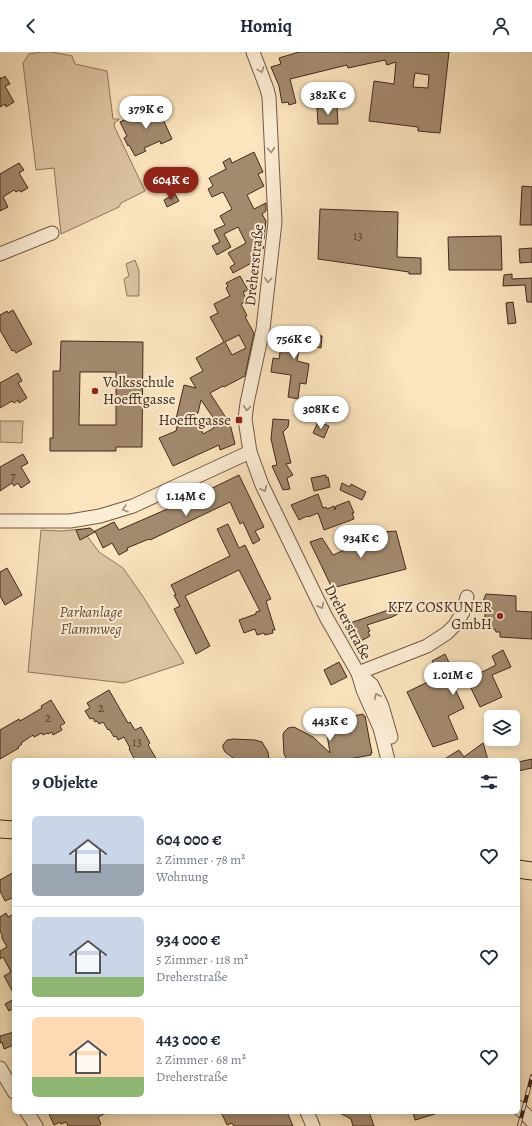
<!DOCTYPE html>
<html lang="de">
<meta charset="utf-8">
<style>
body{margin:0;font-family:Alegreya,serif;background:#f2f2f3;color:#1f2937;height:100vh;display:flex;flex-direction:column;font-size:15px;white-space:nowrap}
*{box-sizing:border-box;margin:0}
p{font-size:13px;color:#747a83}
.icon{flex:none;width:22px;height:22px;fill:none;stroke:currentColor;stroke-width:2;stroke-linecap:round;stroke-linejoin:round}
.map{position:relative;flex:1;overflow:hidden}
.sheet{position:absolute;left:12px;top:706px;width:508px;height:356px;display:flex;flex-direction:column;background:#fff;border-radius:6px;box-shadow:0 2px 10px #0003}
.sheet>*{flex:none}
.controls{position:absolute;left:484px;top:658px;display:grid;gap:8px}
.controls a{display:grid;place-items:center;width:36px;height:36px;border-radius:6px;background:#fff;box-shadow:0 2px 10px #0003;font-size:20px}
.price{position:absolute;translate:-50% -34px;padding:0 9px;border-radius:14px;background:#fff;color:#222;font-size:13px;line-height:26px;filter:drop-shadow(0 1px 2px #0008)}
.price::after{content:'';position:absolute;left:50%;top:24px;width:12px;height:9px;margin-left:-6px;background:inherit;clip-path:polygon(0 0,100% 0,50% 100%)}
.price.active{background:#8f2418;color:#fff}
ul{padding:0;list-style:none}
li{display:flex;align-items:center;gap:12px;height:100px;padding:0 20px}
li+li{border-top:1px solid #e0e1e3}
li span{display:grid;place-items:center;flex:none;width:112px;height:80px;border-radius:6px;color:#555}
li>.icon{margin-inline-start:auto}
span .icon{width:48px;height:48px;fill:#fffc;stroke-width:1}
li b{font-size:17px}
h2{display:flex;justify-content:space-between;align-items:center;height:48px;padding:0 20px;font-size:17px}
header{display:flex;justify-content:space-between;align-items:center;height:52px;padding:0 20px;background:#fff;font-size:18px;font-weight:600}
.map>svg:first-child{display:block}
</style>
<header><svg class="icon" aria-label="back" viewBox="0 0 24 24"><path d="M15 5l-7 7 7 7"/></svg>Homiq<svg class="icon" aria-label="person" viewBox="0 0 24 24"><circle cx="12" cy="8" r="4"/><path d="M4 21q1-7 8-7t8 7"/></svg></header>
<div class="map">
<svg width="532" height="1074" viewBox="0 0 532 1074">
<rect width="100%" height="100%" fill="#fbe4be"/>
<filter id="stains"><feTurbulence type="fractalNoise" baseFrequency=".005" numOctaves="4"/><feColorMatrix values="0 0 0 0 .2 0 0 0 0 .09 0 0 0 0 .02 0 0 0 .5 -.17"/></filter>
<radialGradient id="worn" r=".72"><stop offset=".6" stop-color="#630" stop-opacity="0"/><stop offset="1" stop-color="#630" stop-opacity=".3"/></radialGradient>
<g fill="#dcc4a2" stroke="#90765e">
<path d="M41,0H51L72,4L75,12L107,19L113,67H119V68L115,70L114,74L145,139L121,151L119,155L61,182L54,116L36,118L23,11L29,2Z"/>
<path d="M135,208L139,219V244H127L124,227L129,224L126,212Z"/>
<path d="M0,369H23L22,391L0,390Z"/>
<path d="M82,477L99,500L123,516L144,546L184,611L124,631L28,620L41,478L61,479Z"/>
</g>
<g fill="#a38a6f" stroke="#432919" fill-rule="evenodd">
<path d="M299,0H449L440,81L418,79V75L369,69L374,29L394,32L396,10L387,13L385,8L348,16L347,13L290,27L296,51L289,53L288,50L282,51L279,34L271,15L281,12L279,6ZM415,21L429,23L428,36L413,35Z"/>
<path d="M5,24L10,32L5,34L14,50L6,55L5,52L0,55V25L1,27Z"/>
<path d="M159,52L164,62L161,63L172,87L161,92L160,89L144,96L146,99L135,104L129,93L128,94L124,86L127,84L120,70Z"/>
<path d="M337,55L338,72H318L317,56Z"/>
<path d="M254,100L263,120L258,122L264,134L247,143L254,157L266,151V159L262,162L266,169L264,187L260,189L264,196L254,201L257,208L233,221L230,215L235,212L228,201L246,191L238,175L224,182L231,195L217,203L212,194L220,190L214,178L225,173L220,164L232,157L223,140L212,145L208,137L213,134L209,126L226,117L223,110L230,106L232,111Z"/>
<path d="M19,111L24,118L19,121L28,136L21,140L20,138L16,140L14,138L3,145L8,155L0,159V122Z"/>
<path d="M522,134L532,135V173H520Z"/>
<path d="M175,142L179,149L167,155L164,148Z"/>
<path d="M320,157L398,160L397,205L421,206V222H409V220L318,207Z"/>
<path d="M501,184L502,218H449L448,185Z"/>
<path d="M532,196V210L520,211L519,197Z"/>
<path d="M512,222V227L532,226V250H527L525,233L503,234L504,223Z"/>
<path d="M240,224L248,238L243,240L247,249L241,252L247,264L245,265L254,281L245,324L224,335L223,334L210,341L226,366L228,364L235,392L220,398L219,393L173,414L159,386L176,379L179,367H176L184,333L196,336L190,326L203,319L196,306L224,290L210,265L218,261L214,252L230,244L226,236L228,234L226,231ZM239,283L246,296L232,303L225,290ZM201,348L217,371L214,373V376L203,382L195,363L198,361Z"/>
<path d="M513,250L516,271L508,272L506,251Z"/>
<path d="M13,258L32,292L16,301L14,298L12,299L0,278V263L7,259L8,261Z"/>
<path d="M283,281L322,284L321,296L300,292L297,309L309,312L306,332L300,331L298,347L288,345L291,323L271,320L273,306L279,307Z"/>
<path d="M61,289L143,290L142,395H116V399H50V386H53V319H60ZM80,320H116V373H79Z"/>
<path d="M18,321L22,329L18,331L27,346L19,351L18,348L14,351L12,349L0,356V331Z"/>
<path d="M273,367L289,368L288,375L283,380L291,411L286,412L293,423L287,426L290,437L283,438L272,414L277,413L271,387Z"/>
<path d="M318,370L329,374L324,386L313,381Z"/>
<path d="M23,402L28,411L21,415L30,430L21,436L18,431L14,434L12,431L0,439V415Z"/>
<path d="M239,423L264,475L255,479L260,488L253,492L243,470L240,472L230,450L150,488L149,487L127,496L128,498L119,503L112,491L103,496L95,479L114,470L119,478L179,452H180L185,450L186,452L199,446L198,443Z"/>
<path d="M326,423V426L328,425L330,435L314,439L311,426Z"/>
<path d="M342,431L350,435L351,432L366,440L362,448L340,438Z"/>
<path d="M318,442L323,456L326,455L327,457L334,454L335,458L336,454L349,449L354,461H352L354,467L324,478L318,461L308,465L307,464L299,468L291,453Z"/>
<path d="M228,472L239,496L245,493L271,547L266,549L275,578H272L273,581L265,583L264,581L257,583L255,577L244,581L239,568L256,562V560L260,559L239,518L185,544L210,594L196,602L174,557L180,554L174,543H176L171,533L230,504L217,477Z"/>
<path d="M90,476L95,480L80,488L76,478Z"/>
<path d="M396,479L406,517L332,536L310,490L322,486L333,503L384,480Z"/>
<path d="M7,516L22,543L5,553L0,544V520Z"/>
<path d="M486,542L516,544V559L532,560V587L500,585V580H496L495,577H485V556L481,554Z"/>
<path d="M409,551L411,555L392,565L367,573L370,579L368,580L370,584L359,590L350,571Z"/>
<path d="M503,598L511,615L492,623L502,645L480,655L468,630L455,637L464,656L448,664L458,687L433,695L407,640L440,624L432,609L445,602L452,617L455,616L457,621L473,613L478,622L496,613L492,604Z"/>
<path d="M339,610L347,625L331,633L324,618Z"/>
<path d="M109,638L128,671L130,670L135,678L141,675L150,691L148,693L157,708H135L129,697L130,696L124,685L118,688L116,684L114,685L109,677L108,678L103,670L99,672L97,669L95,670L93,666L90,667L85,659L90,656L87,651Z"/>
<path d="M51,648L65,671L60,674L62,678L53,683L52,680L48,682L47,681L43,683L42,681L34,685L33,683L21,691L22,692L18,695L19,696L0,707V678L19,667L20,669L42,656L41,654Z"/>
<path d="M363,662V664H365L370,691L372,701H371V703L344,708H287L284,702L283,683L284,680L288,676L294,675L313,685L330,701L325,670Z"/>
<path d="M233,687L255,688L262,690L268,700L269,708H236L225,700L223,696V693L227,688Z"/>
<path d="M483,691L488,708H443L459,698L464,705Z"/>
<path d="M532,707V716L518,719V710Z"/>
<path d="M14,820V845L5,849L0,839V828Z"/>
<path d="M6,861L8,865L14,862V942L4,924L11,920L3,905L0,907V899L7,895L2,886V883L0,879V865Z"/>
<path d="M14,947V956L9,959L5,952Z"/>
<path d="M14,980V993L4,997L2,990L0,991V984Z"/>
<path d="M48,1060H108L98,1065L101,1072L98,1074H68L66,1070L61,1072L60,1070L54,1073Z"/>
<path d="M221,1060H287L293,1074H234L232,1071L227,1073Z"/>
<path d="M338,1060H369L374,1074H353L351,1067Z"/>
<path d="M413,1060H435V1062L415,1068Z"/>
</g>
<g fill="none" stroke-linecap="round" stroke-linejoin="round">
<defs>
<g id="minor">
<path d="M253,0L267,37L269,45L275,170L263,277L247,351L245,367L250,400L262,433L279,468L326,565L358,621L363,638L380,676L388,708"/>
<path d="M0,202L52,181"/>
<path d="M0,469H70L100,464L133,454L250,400"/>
<path d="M358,621L427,594L447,581L455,573L463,560L467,545"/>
<path d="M358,621L372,633L382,654L391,685"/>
<path d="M0,1016L14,1040"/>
<path d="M518,1055L532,1069"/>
<path d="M27,1060L36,1074"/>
<path d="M307,1060L313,1074"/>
</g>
<g id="major">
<path d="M0,777L14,778"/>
<path d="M518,817L532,819"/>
</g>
</defs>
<use href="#minor" stroke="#715842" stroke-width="15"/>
<use href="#major" stroke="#432919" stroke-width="19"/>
<use href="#minor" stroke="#fcedd5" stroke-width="13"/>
<use href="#major" stroke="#fbe4be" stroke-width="17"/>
<defs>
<path id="rail" d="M519,1074L532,1024"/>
</defs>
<use href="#rail" stroke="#432919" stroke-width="4"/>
<use href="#rail" stroke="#fcedd5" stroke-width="2.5" stroke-dasharray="8" stroke-linecap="butt"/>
</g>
<defs><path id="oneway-chevron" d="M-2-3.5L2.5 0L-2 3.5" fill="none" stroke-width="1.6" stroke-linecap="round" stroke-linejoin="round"/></defs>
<g stroke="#a08b77">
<use href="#oneway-chevron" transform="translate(261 18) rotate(70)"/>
<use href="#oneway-chevron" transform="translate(271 98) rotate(86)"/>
<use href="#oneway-chevron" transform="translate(268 228) rotate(96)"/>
<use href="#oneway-chevron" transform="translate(247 356) rotate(97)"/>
<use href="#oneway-chevron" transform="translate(264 437) rotate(65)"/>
<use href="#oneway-chevron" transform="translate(125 457) rotate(163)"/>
<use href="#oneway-chevron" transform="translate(321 554) rotate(64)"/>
<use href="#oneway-chevron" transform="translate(377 644) rotate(-115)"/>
</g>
<g fill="#8f2418" stroke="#fcedd5" stroke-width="1.5">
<circle cx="95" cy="339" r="4"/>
<rect x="235" y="364" width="8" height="8" rx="2"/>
<circle cx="500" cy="564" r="4"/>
</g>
<g text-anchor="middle" stroke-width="4" stroke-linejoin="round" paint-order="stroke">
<g font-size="13" fill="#5b412e">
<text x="358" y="188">13</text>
<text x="13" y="428">7</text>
<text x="101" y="660">2</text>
<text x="48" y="670">2</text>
<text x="137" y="694">13</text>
</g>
<g font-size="15" fill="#432919" stroke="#fcedd5">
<text transform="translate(254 213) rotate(-84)" y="5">Dreherstraße</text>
<text transform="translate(348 570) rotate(62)" y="5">Dreherstraße</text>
</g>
<g font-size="15" fill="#432919" stroke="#fcedd5" text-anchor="end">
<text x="103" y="335" text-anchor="start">Volksschule<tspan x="103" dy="17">Hoefftgasse</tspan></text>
<text x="231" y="373">Hoefftgasse</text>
<text x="492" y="560">KFZ COSKUNER<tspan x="492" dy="17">GmbH</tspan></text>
</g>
<g font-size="15" font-style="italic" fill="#624834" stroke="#fcedd5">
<text x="91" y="565">Parkanlage<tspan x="91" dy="17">Flammweg</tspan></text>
</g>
</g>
<rect width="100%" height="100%" filter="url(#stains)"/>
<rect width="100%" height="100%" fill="url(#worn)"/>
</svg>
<div class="controls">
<a><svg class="icon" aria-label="layers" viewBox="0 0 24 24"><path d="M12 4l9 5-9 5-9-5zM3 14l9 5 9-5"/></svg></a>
</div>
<b class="price" style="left:328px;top:64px">382K €</b>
<b class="price" style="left:146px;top:78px">379K €</b>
<b class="price active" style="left:171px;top:149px">604K €</b>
<b class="price" style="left:294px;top:308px">756K €</b>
<b class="price" style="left:321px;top:378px">308K €</b>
<b class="price" style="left:186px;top:465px">1.14M €</b>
<b class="price" style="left:361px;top:507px">934K €</b>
<b class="price" style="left:453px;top:644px">1.01M €</b>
<b class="price" style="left:330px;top:690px">443K €</b>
<section class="sheet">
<h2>9 Objekte<svg class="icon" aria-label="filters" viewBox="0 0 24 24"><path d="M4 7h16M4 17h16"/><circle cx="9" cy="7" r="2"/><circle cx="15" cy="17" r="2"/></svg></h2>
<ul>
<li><span style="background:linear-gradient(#c9d6e8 60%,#9aa5b1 0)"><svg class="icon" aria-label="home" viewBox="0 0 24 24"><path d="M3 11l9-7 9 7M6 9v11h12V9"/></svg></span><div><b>604 000 €</b><p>2 Zimmer · 78 m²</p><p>Wohnung</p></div><svg class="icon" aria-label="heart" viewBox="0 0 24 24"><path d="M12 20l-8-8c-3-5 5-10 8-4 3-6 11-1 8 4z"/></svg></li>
<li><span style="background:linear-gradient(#c9d6e8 75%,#8fb573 0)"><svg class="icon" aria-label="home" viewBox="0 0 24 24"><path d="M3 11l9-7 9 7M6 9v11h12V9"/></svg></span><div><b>934 000 €</b><p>5 Zimmer · 118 m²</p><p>Dreherstraße</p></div><svg class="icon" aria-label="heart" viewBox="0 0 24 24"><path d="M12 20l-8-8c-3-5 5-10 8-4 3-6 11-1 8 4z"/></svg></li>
<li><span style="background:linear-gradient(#ffd9b3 75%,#8fb573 0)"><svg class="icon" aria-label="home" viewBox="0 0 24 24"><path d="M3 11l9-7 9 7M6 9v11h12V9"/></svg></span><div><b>443 000 €</b><p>2 Zimmer · 68 m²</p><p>Dreherstraße</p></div><svg class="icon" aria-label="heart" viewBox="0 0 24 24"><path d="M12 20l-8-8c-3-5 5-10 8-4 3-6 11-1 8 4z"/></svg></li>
</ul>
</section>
</div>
